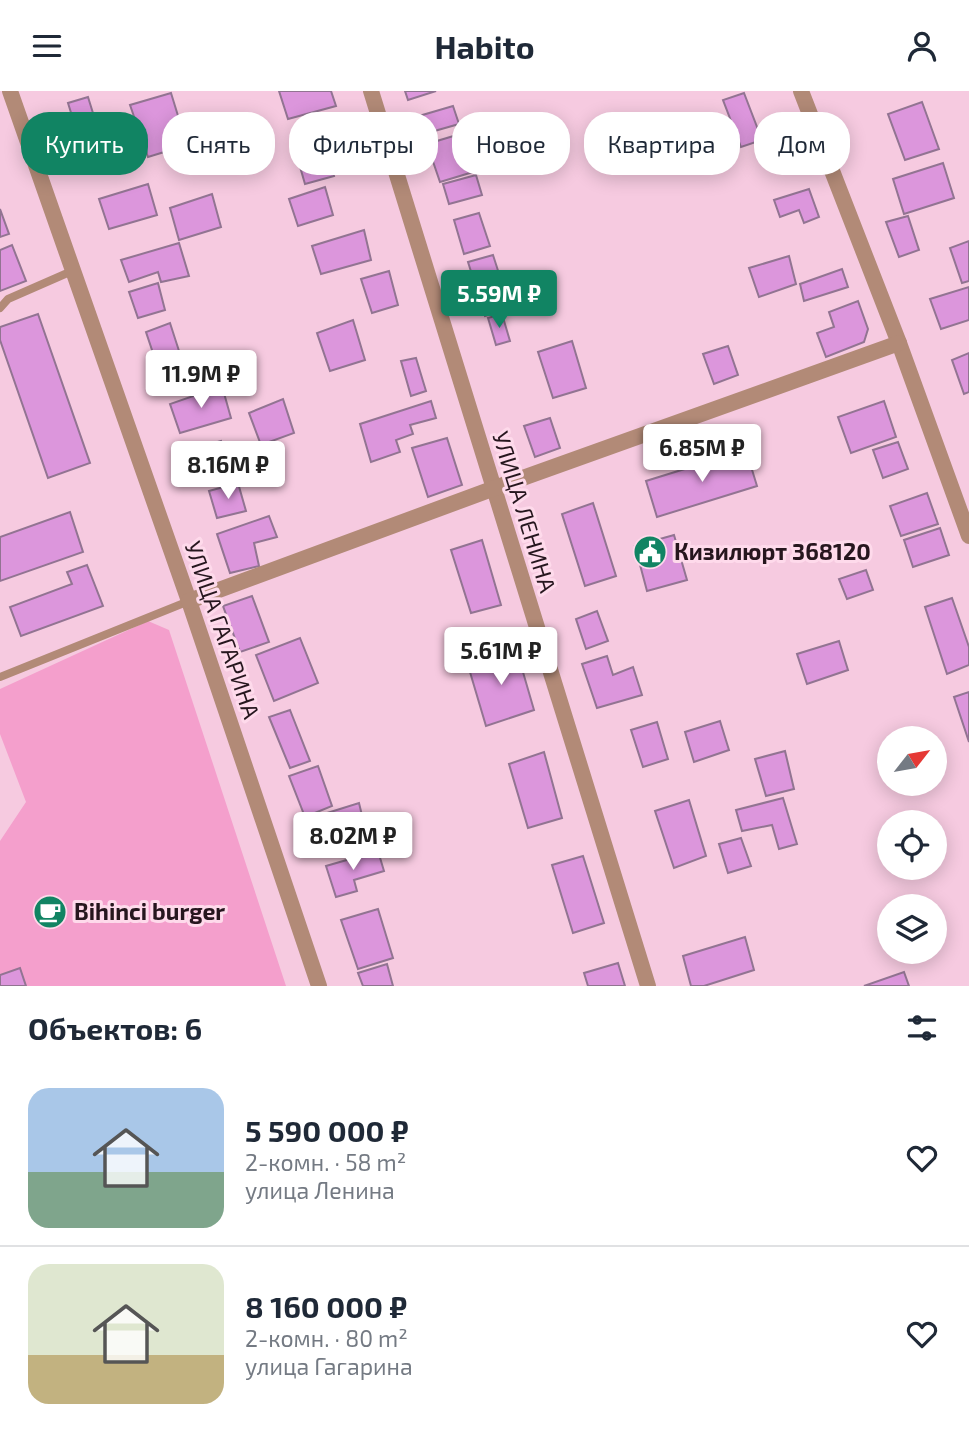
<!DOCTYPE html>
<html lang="ru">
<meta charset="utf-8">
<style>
body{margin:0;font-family:"Exo 2",sans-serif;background:#f2f2f3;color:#1f2937;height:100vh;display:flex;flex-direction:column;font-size:26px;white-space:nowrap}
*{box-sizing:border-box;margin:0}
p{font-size:23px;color:#747a83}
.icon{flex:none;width:38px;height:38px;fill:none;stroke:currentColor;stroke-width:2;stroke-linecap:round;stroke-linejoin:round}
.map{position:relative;height:895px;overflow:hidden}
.side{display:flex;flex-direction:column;background:#fff;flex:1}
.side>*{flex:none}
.banner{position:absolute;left:21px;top:21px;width:928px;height:63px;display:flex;gap:14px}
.needle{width:46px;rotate:59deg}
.controls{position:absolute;left:877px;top:635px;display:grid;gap:14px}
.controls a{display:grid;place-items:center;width:70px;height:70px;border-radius:50%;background:#fff;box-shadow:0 4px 18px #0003;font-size:35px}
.price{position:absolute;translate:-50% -60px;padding:0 16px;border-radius:7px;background:#fff;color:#222;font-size:23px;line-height:46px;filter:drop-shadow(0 2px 4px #0008)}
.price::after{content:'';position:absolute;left:50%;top:42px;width:21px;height:16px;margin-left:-10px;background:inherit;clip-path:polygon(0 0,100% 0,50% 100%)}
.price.active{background:#118463;color:#fff}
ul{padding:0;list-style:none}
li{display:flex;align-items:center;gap:21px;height:175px;padding:0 28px}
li+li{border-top:2px solid #e0e1e3}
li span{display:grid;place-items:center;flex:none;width:196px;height:140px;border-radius:21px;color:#555}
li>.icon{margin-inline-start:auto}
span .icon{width:84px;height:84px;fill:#fffc;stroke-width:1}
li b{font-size:30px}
h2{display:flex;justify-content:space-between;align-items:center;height:84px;padding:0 28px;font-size:30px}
.pill{padding:0 24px;border-radius:28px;background:#fff;box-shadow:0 4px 18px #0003;font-size:24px;line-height:63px}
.pill.active{background:#118463;color:#fff}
header{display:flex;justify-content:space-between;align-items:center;height:91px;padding:0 28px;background:#fff;font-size:32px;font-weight:700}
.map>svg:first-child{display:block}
</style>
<header><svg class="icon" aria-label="menu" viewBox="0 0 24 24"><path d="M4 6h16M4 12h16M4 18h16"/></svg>Habito<svg class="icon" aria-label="person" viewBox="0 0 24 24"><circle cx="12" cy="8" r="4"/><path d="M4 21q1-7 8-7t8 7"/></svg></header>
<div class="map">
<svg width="969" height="895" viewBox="0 0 969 895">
<rect width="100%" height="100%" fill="#f6cae0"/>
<path fill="#f49fcc" d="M148,530L169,539L286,895H26L20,878L0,884V750L26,711L0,643V598Z"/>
<g fill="#dc96dc" stroke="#927492" stroke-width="2">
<path d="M279,0H331L336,15L288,28Z"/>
<path d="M405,0H436L408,9Z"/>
<path d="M171,2L187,54L148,66L130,14Z"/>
<path d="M744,2L762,49L741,56L723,9Z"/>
<path d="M88,6L97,35L77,41L68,12Z"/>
<path d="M922,11L939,58L905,69L888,23Z"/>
<path d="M453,15L459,33L424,43L419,25Z"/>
<path d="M786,38L796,72L779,78L767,45Z"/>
<path d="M470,40L483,78L440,91L427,53Z"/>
<path d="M344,48L348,66L330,70L334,85L305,93L296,62Z"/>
<path d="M943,72L954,107L904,123L893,88Z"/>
<path d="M476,84L482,104L449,113L443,93Z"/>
<path d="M148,93L157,124L109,138L99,108Z"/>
<path d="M325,96L333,124L298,135L289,108Z"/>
<path d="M809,98L819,126L804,132L799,119L780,126L774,109Z"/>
<path d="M212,103L221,136L179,149L170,117Z"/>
<path d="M0,118L9,143L0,146Z"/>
<path d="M479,122L490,155L464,163L454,129Z"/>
<path d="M908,125L919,159L899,166L886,131Z"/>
<path d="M364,139L371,169L321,183L312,155Z"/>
<path d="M969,150V190L962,192L950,157Z"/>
<path d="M179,152L189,185L161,191L158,181L129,191L121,169Z"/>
<path d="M12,154L26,190L0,200V159Z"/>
<path d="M493,164L510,217L485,225L468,171Z"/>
<path d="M789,165L796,193L759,206L749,177Z"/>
<path d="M842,178L848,196L804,210L800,193Z"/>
<path d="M389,180L398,214L372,222L361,188Z"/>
<path d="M158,192L165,219L138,227L129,201Z"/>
<path d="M969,196V229L941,238L930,208Z"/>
<path d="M858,210L868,238L864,251L826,266L817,242L834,236L829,221Z"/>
<path d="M38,223L90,372L48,387L0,249V236Z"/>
<path d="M502,223L510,250L496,254L488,227Z"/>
<path d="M353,229L365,269L330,280L317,242Z"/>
<path d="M170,232L180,263L156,271L146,241Z"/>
<path d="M572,250L586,297L553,307L538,261Z"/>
<path d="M728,255L738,284L714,293L703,263Z"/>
<path d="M969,262V301L964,303L952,269Z"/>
<path d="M416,267L426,300L411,305L401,270Z"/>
<path d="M222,295L231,327L180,342L170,313Z"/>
<path d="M283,308L294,342L261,354L249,322Z"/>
<path d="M431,310L436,327L410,334L413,343L396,349L400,361L371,371L360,333Z"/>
<path d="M884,310L896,346L851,362L838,326Z"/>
<path d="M550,327L560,357L535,366L524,335Z"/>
<path d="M447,347L462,394L428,406L412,357Z"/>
<path d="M221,350L226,369L198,376L193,358Z"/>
<path d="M898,351L908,378L883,387L873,359Z"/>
<path d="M746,359L757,395L657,426L646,390Z"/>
<path d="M238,392L246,420L217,427L209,400Z"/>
<path d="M927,402L938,433L901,445L890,415Z"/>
<path d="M593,412L616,485L585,495L562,423Z"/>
<path d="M70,421L83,461L0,490V446Z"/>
<path d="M269,425L277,446L254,452L259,475L230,482L217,443Z"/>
<path d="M940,437L949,464L913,476L904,449Z"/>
<path d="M674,444L687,489L647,500L635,455Z"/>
<path d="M482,449L501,514L471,522L451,459Z"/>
<path d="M87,474L103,515L21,545L10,516L72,493L67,481Z"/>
<path d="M866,479L873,499L847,508L839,488Z"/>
<path d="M252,505L269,551L240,561L223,515Z"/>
<path d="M952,507L969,556V574L947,583L925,516Z"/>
<path d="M597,520L608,550L586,558L576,528Z"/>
<path d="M300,547L318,592L274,610L256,564Z"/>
<path d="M839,550L848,579L807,593L797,563Z"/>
<path d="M516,557L534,619L486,635L467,571Z"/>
<path d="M607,565L613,584L633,576L642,604L597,617L582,573Z"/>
<path d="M969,601V651L954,606Z"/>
<path d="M290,619L310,670L290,677L269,626Z"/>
<path d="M720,630L729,659L694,671L685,641Z"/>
<path d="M657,631L668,668L643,676L631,639Z"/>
<path d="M785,660L794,698L766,705L755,668Z"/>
<path d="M544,661L562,727L528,737L509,673Z"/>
<path d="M318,675L332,715L305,726L289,685Z"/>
<path d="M783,707L797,753L779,758L772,734L742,740L736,719Z"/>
<path d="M689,709L706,765L674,777L655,720Z"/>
<path d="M359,712L367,745L316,760L308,728Z"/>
<path d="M741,747L751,775L728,782L719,753Z"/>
<path d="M378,760L384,780L354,789L357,800L336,806L326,775Z"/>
<path d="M583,765L604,832L573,842L552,774Z"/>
<path d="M378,818L393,867L358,878L341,829Z"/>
<path d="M745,846L754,879L704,895H691L683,865Z"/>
<path d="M618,872L625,895H588L584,882Z"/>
<path d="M387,873L393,895H363L358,882Z"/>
<path d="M20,877L26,895H0V884Z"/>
<path d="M904,881L909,895H864Z"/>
</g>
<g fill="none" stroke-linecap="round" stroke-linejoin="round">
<g stroke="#b28a77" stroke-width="8">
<path d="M0,217L8,208L72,180"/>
<path d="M0,586L189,510"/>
</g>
<g stroke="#b28a77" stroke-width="16">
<path d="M10,0L189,510L319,895"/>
<path d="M371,0L648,895"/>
<path d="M801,0L899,252L969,445"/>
<path d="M189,510L492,398L899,252"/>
</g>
</g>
<defs>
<symbol id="civic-disc" viewBox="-11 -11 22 22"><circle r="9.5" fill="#118463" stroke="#fedaeb"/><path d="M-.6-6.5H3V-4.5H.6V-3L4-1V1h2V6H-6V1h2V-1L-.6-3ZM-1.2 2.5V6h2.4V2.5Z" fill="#fff"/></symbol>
<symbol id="cafe-disc" viewBox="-11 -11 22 22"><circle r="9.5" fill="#118463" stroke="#fedaeb"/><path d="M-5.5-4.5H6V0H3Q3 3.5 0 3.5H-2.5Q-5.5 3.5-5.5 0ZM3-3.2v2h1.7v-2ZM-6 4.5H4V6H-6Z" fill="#fff"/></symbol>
</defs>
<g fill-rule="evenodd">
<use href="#civic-disc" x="631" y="442" width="38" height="38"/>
<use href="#cafe-disc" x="31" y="802" width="38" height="38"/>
</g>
<g text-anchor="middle" stroke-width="6" stroke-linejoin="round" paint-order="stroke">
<g font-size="23" fill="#26161e" stroke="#fedaeb">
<text transform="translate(524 421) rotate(73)" y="8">УЛИЦА ЛЕНИНА</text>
<text transform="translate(222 539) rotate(71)" y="8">УЛИЦА ГАГАРИНА</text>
</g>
<g font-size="23" font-weight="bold" fill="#26161e" stroke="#fedaeb" text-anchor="start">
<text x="674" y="469">Кизилюрт 368120</text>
<text x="74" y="829">Bihinci burger</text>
</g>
</g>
</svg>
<div class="controls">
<a><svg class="needle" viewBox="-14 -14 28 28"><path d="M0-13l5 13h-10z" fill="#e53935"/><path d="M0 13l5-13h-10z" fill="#747a83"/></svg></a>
<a><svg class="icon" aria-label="locate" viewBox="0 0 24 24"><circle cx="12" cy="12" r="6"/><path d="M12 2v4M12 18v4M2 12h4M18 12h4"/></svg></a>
<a><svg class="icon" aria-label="layers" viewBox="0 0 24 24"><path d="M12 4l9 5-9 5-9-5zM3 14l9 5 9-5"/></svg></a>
</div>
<b class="price active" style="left:499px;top:239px">5.59M ₽</b>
<b class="price" style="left:201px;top:319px">11.9M ₽</b>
<b class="price" style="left:702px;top:393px">6.85M ₽</b>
<b class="price" style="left:228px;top:410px">8.16M ₽</b>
<b class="price" style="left:501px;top:596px">5.61M ₽</b>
<b class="price" style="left:353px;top:781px">8.02M ₽</b>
<div class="banner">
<a class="pill active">Купить</a>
<a class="pill">Снять</a>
<a class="pill">Фильтры</a>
<a class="pill">Новое</a>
<a class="pill">Квартира</a>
<a class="pill">Дом</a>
</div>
</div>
<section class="side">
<h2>Объектов: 6<svg class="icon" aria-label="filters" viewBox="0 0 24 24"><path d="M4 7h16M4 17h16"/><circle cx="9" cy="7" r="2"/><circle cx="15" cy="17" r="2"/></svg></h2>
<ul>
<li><span style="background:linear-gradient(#a9c7e8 60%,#7fa58c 0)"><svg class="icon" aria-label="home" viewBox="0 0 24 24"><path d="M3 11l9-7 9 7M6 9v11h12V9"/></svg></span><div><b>5 590 000 ₽</b><p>2-комн. · 58 m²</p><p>улица Ленина</p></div><svg class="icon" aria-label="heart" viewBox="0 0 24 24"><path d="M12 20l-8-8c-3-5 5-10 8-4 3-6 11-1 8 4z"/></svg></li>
<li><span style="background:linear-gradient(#dfe7d0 65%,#c2b280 0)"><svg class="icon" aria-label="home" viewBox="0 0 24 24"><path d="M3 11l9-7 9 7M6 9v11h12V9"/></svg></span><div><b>8 160 000 ₽</b><p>2-комн. · 80 m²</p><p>улица Гагарина</p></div><svg class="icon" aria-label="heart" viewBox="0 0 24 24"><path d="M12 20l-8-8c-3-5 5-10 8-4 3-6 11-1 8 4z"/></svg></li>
</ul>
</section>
